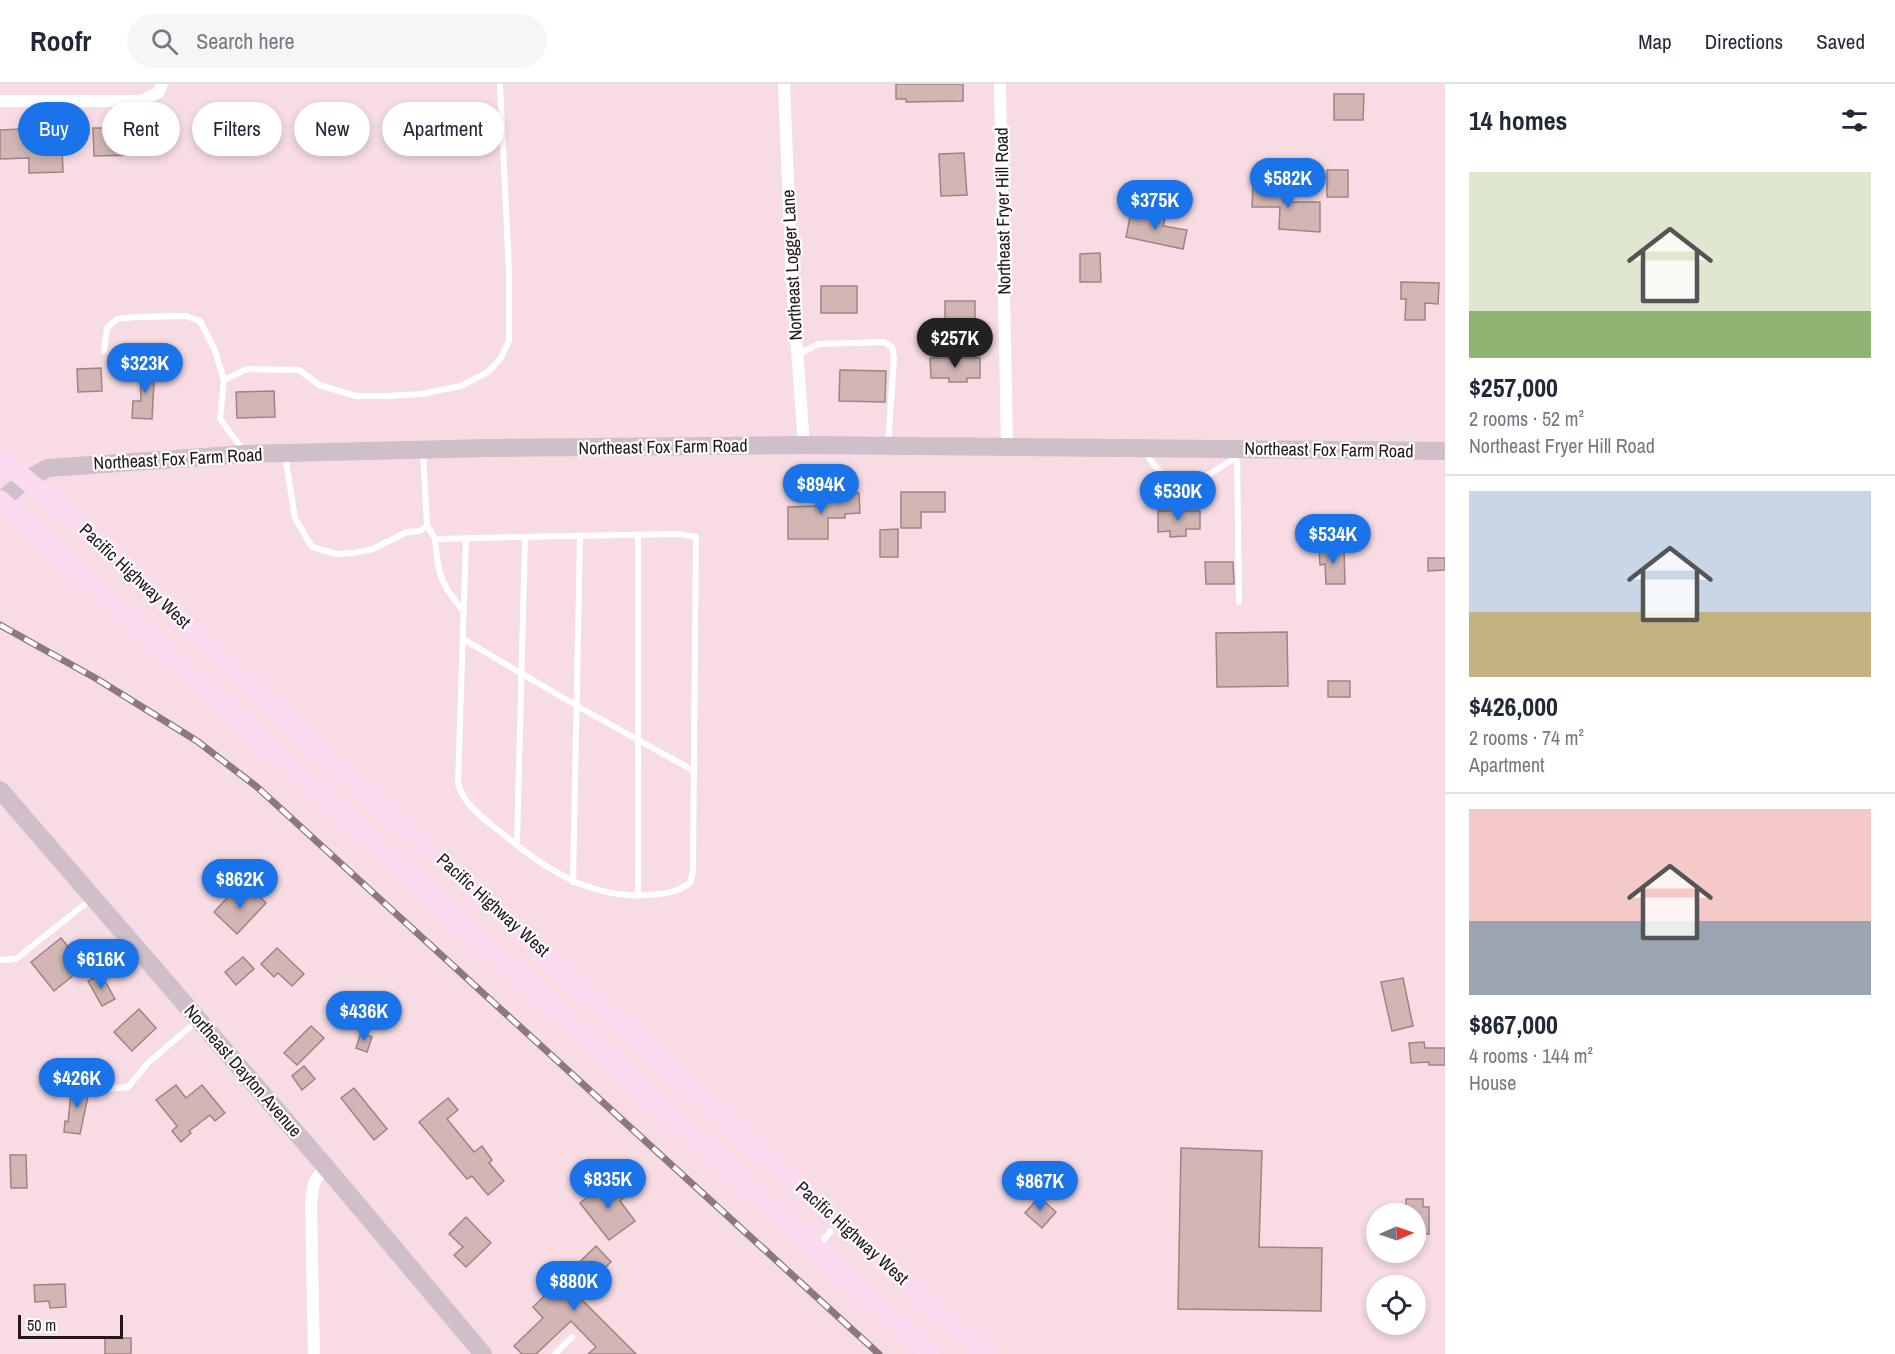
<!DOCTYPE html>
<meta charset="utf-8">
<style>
body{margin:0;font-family:"Archivo Narrow",sans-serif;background:#f6f6f7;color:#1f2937;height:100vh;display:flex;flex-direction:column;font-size:22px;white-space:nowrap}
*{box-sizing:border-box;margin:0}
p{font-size:20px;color:#747a83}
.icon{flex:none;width:33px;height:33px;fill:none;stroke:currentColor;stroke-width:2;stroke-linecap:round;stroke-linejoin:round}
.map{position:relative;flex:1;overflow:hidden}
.details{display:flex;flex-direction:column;background:#fff;width:450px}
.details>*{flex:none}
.banner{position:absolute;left:18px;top:18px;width:570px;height:54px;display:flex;gap:12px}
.needle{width:39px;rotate:88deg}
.buttons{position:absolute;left:1366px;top:1119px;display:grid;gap:12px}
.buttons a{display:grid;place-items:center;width:60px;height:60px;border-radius:50%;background:#fff;box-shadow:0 3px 9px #0003;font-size:30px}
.scale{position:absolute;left:18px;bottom:15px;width:105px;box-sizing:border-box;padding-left:6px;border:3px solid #21181b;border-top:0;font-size:16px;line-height:21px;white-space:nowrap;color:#21181b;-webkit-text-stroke:4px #fff;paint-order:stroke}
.price{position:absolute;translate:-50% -51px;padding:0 14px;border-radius:21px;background:#1a73e8;color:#fff;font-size:20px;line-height:39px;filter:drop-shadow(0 2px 3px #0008)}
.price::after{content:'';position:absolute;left:50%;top:36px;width:18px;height:14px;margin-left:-9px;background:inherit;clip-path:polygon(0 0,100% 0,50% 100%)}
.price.active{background:#222;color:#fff}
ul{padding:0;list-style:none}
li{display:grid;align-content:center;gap:12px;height:318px;padding:0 24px}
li+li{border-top:2px solid #e0e1e3}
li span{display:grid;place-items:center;height:186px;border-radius:0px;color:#555}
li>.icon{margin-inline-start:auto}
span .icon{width:108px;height:108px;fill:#fffc;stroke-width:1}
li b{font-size:26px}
h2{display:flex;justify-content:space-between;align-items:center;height:72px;padding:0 24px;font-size:26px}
.pill{padding:0 21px;border-radius:27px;background:#fff;box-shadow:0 3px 9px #0003;font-size:21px;line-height:54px}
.pill.active{background:#1a73e8;color:#fff}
header{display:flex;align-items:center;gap:36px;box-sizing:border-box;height:84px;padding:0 30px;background:#fff;border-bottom:2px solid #e0e1e3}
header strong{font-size:28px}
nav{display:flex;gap:33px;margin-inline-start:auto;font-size:21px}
.search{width:420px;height:54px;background:#f6f6f7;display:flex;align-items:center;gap:15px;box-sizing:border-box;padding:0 21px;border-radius:33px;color:#747a83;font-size:22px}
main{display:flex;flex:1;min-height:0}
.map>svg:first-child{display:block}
</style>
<header>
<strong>Roofr</strong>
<div class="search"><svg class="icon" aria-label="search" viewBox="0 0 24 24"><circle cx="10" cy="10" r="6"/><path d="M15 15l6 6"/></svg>Search here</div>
<nav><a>Map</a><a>Directions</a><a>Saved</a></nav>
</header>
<main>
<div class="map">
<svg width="1445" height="1270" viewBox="0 0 1445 1270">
<rect width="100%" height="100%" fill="#f7dce3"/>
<g fill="#d1b6b4" stroke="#9e8482" stroke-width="1.5">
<path d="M896,0H963V17L906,18V15H896Z"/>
<path d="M1334,10H1364L1363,36H1334Z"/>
<path d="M43,44L44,65L62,64L63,88L29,89V74L0,75V46Z"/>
<path d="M93,44H110V50L137,49L138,71L94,72Z"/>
<path d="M964,69L967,111L941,112L939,70Z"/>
<rect x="1327" y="86" width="21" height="27"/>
<path d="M1253,100L1283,101V118H1320V148L1279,145L1280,123H1252Z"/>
<path d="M1131,128L1165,135L1163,142L1187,146L1183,165L1126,153Z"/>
<path d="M1100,169L1101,198H1080V170Z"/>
<path d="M1401,198L1439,199L1438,220L1425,219V236H1405L1406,215H1401Z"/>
<rect x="821" y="202" width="36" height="27"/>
<path d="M945,217H975V244H962V249H945Z"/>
<path d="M930,274H980V294H967V298H949V294H931Z"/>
<path d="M155,280L152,335L132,334L133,317H141L140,281Z"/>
<path d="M101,284L102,307L78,308L77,285Z"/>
<path d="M840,286L886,287L885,318L839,317Z"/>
<path d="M274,307L275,333L237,334L236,308Z"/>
<path d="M901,408H945V428H921V444H901Z"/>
<path d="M859,409L860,429L845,430V434H828V455H788V423L816,422V410Z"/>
<path d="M1158,427H1200V445H1186V452L1170,453V447L1158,448Z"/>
<path d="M898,445V473H880V446Z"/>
<path d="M1319,464H1344L1345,500H1326L1325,480L1320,481Z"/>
<path d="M1428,474H1445V486L1428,487Z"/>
<path d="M1205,478H1233L1234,500H1206Z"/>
<path d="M1287,548L1288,602L1217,603L1216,549Z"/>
<rect x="1328" y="597" width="22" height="16"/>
<path d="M252,805L266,819L237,850L214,828L231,810L239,818Z"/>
<path d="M61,854L84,883L54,907L31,878Z"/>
<path d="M277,864L304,890L292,902L278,889L274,893L261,880Z"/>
<path d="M243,873L254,885L236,901L225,888Z"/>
<path d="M101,890L115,915L102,922L88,897Z"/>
<path d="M1403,894L1413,942L1392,947L1381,898Z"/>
<path d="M139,925L156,944L132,967L114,948Z"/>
<path d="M311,942L324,954L297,981L284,969Z"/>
<path d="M361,949L372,953L367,968L356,964Z"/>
<path d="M1424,958L1425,964H1445V981H1429V978L1411,979L1409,959Z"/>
<path d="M304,982L315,995L302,1006L292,992Z"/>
<path d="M72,1001L90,1003L80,1050L64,1048L65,1037L68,1038Z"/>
<path d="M176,1001L186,1014L202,1001L225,1029L215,1037L210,1031L189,1047L191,1049L181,1058L172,1047L177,1042L156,1016Z"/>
<path d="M354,1004L387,1045L374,1056L341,1014Z"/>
<path d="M448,1014L458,1026L447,1035L474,1068L482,1062L492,1076L489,1079L504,1097L488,1111L472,1092L467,1095L419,1038Z"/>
<path d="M1181,1064L1262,1067L1259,1163L1322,1164L1321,1227L1178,1225Z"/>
<path d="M10,1071H26L27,1104H11Z"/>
<path d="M610,1095L624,1113L620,1117L635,1137L609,1156L580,1119Z"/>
<path d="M1039,1113L1056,1128L1042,1144L1025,1129Z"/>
<path d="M1406,1115H1423V1123H1429V1150H1416V1130H1406Z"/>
<path d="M466,1133L491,1159L466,1183L454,1171L463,1163L449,1150Z"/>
<path d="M596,1162L611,1178L577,1211L636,1270H588L596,1263L571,1237L536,1270H522L514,1262L543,1234L533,1223Z"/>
<path d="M65,1200L66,1223L50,1224L49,1217L35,1218L34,1201Z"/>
<rect x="105" y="1254" width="26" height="16"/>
</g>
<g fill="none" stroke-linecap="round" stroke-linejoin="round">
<g stroke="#fff" stroke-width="6">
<path d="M104,267L107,244L117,235L136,233L186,232L200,237L214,264L224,296"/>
<path d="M798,271L818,260L884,258L892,263L894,274L888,361"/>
<path d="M1237,366L1239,518"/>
<path d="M244,367L220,335L224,296L247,285L299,286L319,301L356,312H386L421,310L461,302L488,288L501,274L509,256V187L500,0"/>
<path d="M1145,367C1175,419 1197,397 1237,373"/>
<path d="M285,371L295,434L312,463L337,470L354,469L373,465L407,448L420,447L427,441L423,369"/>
<path d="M427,441L435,455C516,453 598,451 679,450L696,453L693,787L690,799C676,809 664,810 647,811C591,815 545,785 503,750C485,735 466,724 458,700L466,454"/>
<path d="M638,451V812"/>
<path d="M435,455C438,492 441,500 464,528"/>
<path d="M463,555L577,622L694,687"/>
<path d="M517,761L525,453"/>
<path d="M573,798L580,452"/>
<path d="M0,876L16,875L90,816"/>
<path d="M107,1005L128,1003L148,979L198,936"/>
<path d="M818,1162L837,1140"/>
<path d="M555,1270L572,1253"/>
</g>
<g stroke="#fff" stroke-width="12">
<path d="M784,0L792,197L804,361"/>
<path d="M1000,0L1007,363"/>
<path d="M0,17H141L159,8L162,0"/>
<path d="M314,1270L311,1119L314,1099L325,1082"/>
</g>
<g stroke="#cfbfca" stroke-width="18">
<path d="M0,417L27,395L48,384L246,370L490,364L804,361L1445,367"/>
<path d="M0,706L325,1082L483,1270"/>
</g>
<g stroke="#fbdaf2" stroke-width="20">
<path d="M0,374L109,465L251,603L984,1270"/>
<path d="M0,416L931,1270"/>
</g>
<defs>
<path id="rail" d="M0,541L97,595L197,657L257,703L879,1270"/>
</defs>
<use href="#rail" stroke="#8b797e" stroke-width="7"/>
<use href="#rail" stroke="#fff" stroke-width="4.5" stroke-dasharray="14" stroke-linecap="butt"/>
</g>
<g text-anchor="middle" stroke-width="4.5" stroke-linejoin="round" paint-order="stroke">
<g font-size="18" fill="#21181b" stroke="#fff">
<text transform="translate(1003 127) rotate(-91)" y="6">Northeast Fryer Hill Road</text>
<text transform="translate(792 181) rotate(-93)" y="6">Northeast Logger Lane</text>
<text transform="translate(663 363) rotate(-1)" y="6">Northeast Fox Farm Road</text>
<text transform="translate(1329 366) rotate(1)" y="6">Northeast Fox Farm Road</text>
<text transform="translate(178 375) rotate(-3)" y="6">Northeast Fox Farm Road</text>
<text transform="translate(135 492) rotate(43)" y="6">Pacific Highway West</text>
<text transform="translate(493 821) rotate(42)" y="6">Pacific Highway West</text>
<text transform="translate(243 987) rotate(49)" y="6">Northeast Dayton Avenue</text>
<text transform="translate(852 1149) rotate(42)" y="6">Pacific Highway West</text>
</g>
</g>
</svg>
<div class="buttons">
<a><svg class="needle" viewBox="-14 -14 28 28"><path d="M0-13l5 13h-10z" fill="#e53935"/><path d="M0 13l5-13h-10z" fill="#747a83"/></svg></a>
<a><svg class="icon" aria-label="locate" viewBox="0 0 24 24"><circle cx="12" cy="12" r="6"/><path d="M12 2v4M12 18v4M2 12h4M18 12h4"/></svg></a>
</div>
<div class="scale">50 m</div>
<b class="price" style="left:1288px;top:125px">$582K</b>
<b class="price" style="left:1155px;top:147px">$375K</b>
<b class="price active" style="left:955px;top:285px">$257K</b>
<b class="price" style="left:145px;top:310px">$323K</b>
<b class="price" style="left:821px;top:431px">$894K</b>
<b class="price" style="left:1178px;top:438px">$530K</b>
<b class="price" style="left:1333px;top:481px">$534K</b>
<b class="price" style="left:240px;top:826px">$862K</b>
<b class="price" style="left:101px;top:906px">$616K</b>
<b class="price" style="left:364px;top:958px">$436K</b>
<b class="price" style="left:77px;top:1025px">$426K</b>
<b class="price" style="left:608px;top:1126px">$835K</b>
<b class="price" style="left:1040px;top:1128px">$867K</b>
<b class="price" style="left:574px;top:1228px">$880K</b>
<div class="banner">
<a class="pill active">Buy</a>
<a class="pill">Rent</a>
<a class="pill">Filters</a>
<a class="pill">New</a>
<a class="pill">Apartment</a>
</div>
</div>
<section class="details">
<h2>14 homes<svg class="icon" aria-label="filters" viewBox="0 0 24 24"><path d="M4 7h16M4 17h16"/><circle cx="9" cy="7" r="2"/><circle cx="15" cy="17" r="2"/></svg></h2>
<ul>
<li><span style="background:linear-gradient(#dfe7d0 75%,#8fb573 0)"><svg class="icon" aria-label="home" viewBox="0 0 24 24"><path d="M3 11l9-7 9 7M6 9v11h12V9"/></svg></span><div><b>$257,000</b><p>2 rooms · 52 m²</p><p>Northeast Fryer Hill Road</p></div></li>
<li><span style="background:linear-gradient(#c9d6e8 65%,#c2b280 0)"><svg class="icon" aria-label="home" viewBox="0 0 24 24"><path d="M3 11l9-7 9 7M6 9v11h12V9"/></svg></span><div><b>$426,000</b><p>2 rooms · 74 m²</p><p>Apartment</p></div></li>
<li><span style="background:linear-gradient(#f6c9c9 60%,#9aa5b1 0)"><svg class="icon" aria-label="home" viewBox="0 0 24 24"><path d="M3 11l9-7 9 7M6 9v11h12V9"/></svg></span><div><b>$867,000</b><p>4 rooms · 144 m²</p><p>House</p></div></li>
</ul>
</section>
</main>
